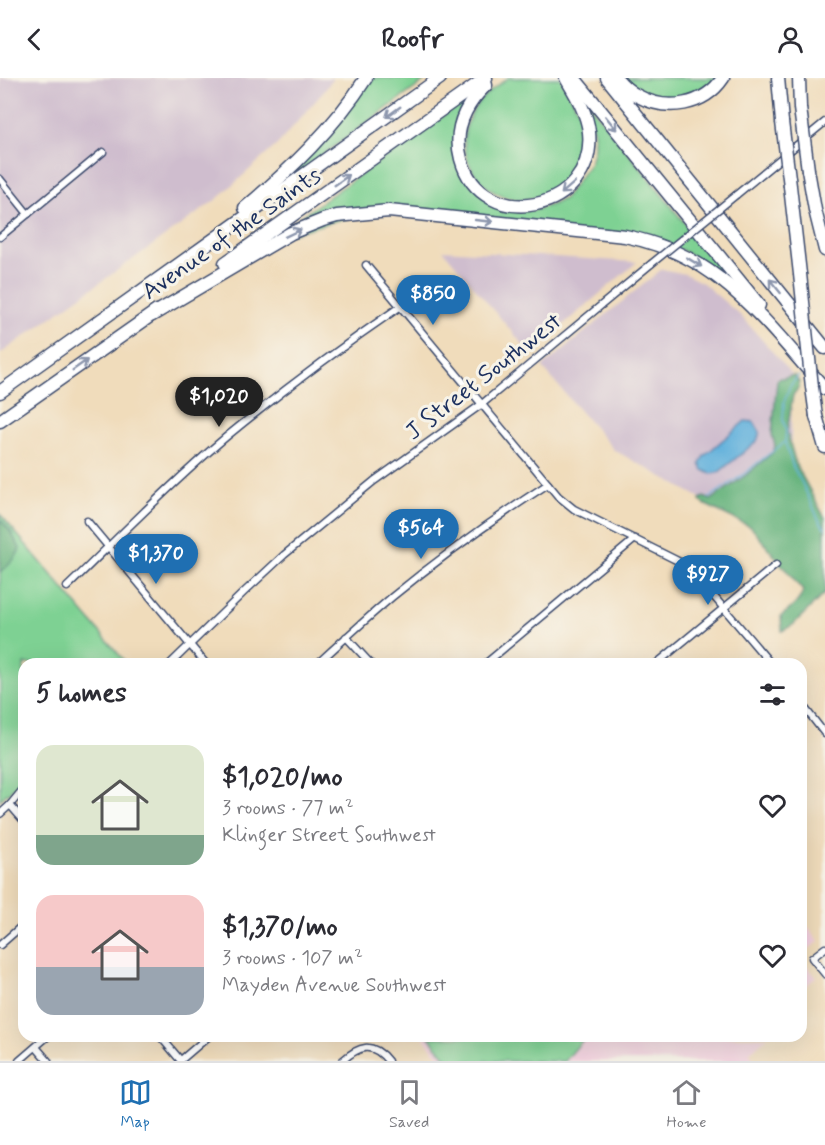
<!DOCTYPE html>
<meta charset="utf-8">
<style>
body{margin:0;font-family:Mynerve,sans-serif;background:#f2f2f3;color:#2b2b33;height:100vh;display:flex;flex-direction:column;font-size:22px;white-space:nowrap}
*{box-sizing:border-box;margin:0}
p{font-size:20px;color:#7c7c81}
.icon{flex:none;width:33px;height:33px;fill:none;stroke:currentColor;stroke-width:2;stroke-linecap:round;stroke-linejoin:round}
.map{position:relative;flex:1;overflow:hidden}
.panel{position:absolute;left:18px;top:580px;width:789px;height:384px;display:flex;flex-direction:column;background:#fff;border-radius:18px;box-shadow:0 6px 24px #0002}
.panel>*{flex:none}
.price{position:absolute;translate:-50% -51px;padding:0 14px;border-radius:21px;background:#1f6fb2;color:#fff;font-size:20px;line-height:39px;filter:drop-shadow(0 2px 3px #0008)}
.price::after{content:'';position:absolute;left:50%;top:36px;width:18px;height:14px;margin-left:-9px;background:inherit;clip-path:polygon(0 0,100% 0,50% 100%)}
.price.current{background:#222;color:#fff}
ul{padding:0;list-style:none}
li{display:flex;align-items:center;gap:18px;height:150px;padding:0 18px}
li span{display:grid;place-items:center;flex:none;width:168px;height:120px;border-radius:18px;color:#555}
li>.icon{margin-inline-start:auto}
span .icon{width:72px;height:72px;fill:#fffc;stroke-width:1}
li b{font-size:26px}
h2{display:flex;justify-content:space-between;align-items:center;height:72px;padding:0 18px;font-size:26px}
header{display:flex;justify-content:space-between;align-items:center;height:78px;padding:0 18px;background:#fff;font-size:27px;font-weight:700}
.tab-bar{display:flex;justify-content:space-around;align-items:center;height:84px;border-top:2px solid #e1e1e2;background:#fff;font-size:16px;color:#7c7c81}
.tab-bar a{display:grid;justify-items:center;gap:3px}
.tab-bar .current{color:#1f6fb2}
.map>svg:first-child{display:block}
</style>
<header><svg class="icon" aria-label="back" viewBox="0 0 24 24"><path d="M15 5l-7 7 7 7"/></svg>Roofr<svg class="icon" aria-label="person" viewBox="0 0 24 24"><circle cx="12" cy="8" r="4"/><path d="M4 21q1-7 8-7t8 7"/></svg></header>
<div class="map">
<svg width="825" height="983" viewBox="0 0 825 983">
<rect width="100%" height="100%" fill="#f7f3e8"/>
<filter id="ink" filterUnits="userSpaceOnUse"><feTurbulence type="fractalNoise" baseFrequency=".0167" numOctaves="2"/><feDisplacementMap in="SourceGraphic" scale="12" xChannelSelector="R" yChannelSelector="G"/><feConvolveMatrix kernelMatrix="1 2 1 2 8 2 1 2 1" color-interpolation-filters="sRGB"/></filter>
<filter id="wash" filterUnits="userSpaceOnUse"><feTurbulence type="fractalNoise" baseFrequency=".008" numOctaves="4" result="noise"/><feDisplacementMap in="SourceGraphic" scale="24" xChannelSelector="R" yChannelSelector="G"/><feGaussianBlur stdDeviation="1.35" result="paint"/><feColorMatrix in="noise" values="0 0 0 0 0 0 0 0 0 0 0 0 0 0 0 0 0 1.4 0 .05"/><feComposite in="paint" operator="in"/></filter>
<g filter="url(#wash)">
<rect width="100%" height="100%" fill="#f0dcbb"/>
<g fill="#f3cfdf">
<path d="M801,840L819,863L801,877Z"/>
<path d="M801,881L816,899L801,912Z"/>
<path d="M423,959H768L749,975L755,983H443Z"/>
</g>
<g fill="#cfbdce">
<path d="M0,0H333L325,12L278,66L217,121L0,276Z"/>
<path d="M443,172L637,184L530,275Z"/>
<path d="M662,191L685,196L703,205L741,238L792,296L791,363L711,426L614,372L542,289Z"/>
</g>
<g fill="#7ed193" stroke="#4c8078" stroke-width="1.5">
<path d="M371,0H429L282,106L316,70Z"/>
<path d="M508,0H561C568,14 579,30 583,45C584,52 584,70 583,77C582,83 577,89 574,93C564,110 555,118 535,120C529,121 522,123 516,122C474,115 450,69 474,31C482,18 495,9 508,0Z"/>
<path d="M622,0H719C704,17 682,25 659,22C645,20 632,9 622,0Z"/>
<path d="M465,22L466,24L459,88L503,129L518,133L535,132L554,126L565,120L590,85L594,70V55L586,28L589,26L724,194L722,197L682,172L381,130L272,161L271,160Z"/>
<path d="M0,436L127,586H24V701L0,722Z"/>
<path d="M429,959H588L581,964L565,983H449Z"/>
</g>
<g fill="#66b37d" stroke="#40716e" stroke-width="1.5">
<path d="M794,297L799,304V309L793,317L787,354L796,387L825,440V515L793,547L782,553L781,538C790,532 800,524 803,513L751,449L706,427L700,423V421L704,419L711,422L746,397L773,374L775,368L772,356L777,303L778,301Z"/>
<path d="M0,441L10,453L20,470C18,478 8,489 0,494Z"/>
</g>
<path fill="#62b1dc" stroke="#3e709d" stroke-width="1.5" d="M745,343L754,344L760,354L757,363L719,394L711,396L703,392L700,386L704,378Z"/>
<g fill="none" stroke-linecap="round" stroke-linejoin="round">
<g stroke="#62b1dc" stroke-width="1.5">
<path d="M799,297L790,308L784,324L783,342L786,353L785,364L793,389L802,405L819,442L825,450"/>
<path d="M709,420L744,396L756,386L785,364"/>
</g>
</g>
</g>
<g filter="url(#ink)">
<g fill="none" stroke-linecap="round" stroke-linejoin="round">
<defs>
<g id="street">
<path d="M0,101L28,136"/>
<path d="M736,117L825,44"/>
<path d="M0,159L103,74"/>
<path d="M366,187L558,418L574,431L684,486L694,495L771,586"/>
<path d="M87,443L206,586"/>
<path d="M67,509C119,459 170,406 226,359C282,313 341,269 401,228"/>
<path d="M346,559L371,586"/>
<path d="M170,586L243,515L284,477L374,403L482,326L651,186"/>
<path d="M317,586C341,564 366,541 392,519C442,478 494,441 548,406"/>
<path d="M485,586L635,461"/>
<path d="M656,586L776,487"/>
<path d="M801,625L825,656"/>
<path d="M10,727L24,743"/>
<path d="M0,736L10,727L24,710"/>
<path d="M0,867L24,846"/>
<path d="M825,870L812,880L825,896"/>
<path d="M160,958L181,983"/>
<path d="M36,969L48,983"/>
<path d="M181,982L209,958"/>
<path d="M19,983L48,958"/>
<path d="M342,983C359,968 372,963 388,983"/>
</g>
<g id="highway">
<path d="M574,0L759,227"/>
<path d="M607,0L825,270"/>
<path d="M616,0C622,7 629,14 638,18C667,34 704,28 723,0"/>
<path d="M778,0L782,44"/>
<path d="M799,0L800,30"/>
<path d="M486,7C465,27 453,52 461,81C482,157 597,134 589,54C587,35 576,17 566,0"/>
<path d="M808,92L815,132L825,172"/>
<path d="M790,108L800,196"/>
<path d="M245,130C290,92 334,50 366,0"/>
<path d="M225,185L486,0"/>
<path d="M152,237L291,155L323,142L337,138L389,133L625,158C659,165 692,179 720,201C758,230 793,275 825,311"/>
<path d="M0,314L440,0"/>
<path d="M816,338L825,369"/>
<path d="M0,343L157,233"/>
</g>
</defs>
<use href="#street" stroke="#3b496c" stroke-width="9"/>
<use href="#highway" stroke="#3b496c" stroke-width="15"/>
<use href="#street" stroke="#fff" stroke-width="6"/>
<use href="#highway" stroke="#fff" stroke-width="12"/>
<defs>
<path id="street-bridge" d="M651,186L736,117"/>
<g id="highway-bridge">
<path d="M800,30L808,92"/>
<path d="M782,44L790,108"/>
<path d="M800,196L812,309L816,338"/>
</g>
</defs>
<use href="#street-bridge" stroke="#3b496c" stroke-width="9" stroke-linecap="butt"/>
<use href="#highway-bridge" stroke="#3b496c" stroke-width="15" stroke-linecap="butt"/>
<use href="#street-bridge" stroke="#fff" stroke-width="6"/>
<use href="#highway-bridge" stroke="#fff" stroke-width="12"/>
</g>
<defs><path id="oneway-shaft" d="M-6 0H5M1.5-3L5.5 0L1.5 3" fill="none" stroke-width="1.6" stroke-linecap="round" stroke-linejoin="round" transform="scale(1.5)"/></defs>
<g stroke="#8d97ae">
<use href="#oneway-shaft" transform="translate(393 34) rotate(144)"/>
<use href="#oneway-shaft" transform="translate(611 45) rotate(51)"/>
<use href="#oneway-shaft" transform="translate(342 102) rotate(-35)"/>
<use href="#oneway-shaft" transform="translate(568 110) rotate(139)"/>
<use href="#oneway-shaft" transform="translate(484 143) rotate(6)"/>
<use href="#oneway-shaft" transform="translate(293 155) rotate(-26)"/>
<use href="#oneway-shaft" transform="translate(694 184) rotate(31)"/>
<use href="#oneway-shaft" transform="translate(775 208) rotate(-129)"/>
<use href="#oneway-shaft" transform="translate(80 287) rotate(-35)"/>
</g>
</g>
<g text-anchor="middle" stroke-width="6" stroke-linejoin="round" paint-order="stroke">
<g font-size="24" fill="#1b2f5e" stroke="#f7f3e8">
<text transform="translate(231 155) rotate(-35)" y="8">Avenue of the Saints</text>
<text transform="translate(483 298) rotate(-38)" y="8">J Street Southwest</text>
</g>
</g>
</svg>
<b class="price" style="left:433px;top:248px">$850</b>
<b class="price current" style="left:219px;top:350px">$1,020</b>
<b class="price" style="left:421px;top:482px">$564</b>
<b class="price" style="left:156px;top:507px">$1,370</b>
<b class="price" style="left:708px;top:528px">$927</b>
<section class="panel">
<h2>5 homes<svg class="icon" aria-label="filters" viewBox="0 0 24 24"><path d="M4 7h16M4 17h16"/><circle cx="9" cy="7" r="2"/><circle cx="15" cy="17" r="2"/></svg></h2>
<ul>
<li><span style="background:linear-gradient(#dfe7d0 75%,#7fa58c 0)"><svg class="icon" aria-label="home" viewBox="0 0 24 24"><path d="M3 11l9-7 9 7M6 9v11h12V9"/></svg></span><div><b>$1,020/mo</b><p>3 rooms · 77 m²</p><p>Klinger Street Southwest</p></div><svg class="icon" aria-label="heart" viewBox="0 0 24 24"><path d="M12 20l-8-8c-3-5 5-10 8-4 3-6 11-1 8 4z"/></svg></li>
<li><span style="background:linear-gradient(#f6c9c9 60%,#9aa5b1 0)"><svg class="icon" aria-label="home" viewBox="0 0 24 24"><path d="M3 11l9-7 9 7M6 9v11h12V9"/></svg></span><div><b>$1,370/mo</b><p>3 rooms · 107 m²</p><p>Mayden Avenue Southwest</p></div><svg class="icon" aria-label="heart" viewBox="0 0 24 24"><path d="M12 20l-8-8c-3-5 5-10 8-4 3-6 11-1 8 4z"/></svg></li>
</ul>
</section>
</div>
<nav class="tab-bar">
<a class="current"><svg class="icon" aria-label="map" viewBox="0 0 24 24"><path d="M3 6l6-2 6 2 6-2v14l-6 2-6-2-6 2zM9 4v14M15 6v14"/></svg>Map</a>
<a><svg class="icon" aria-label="saved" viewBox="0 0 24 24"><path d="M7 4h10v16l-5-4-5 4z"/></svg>Saved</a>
<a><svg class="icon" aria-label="home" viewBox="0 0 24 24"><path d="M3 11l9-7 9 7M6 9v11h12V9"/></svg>Home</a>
</nav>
